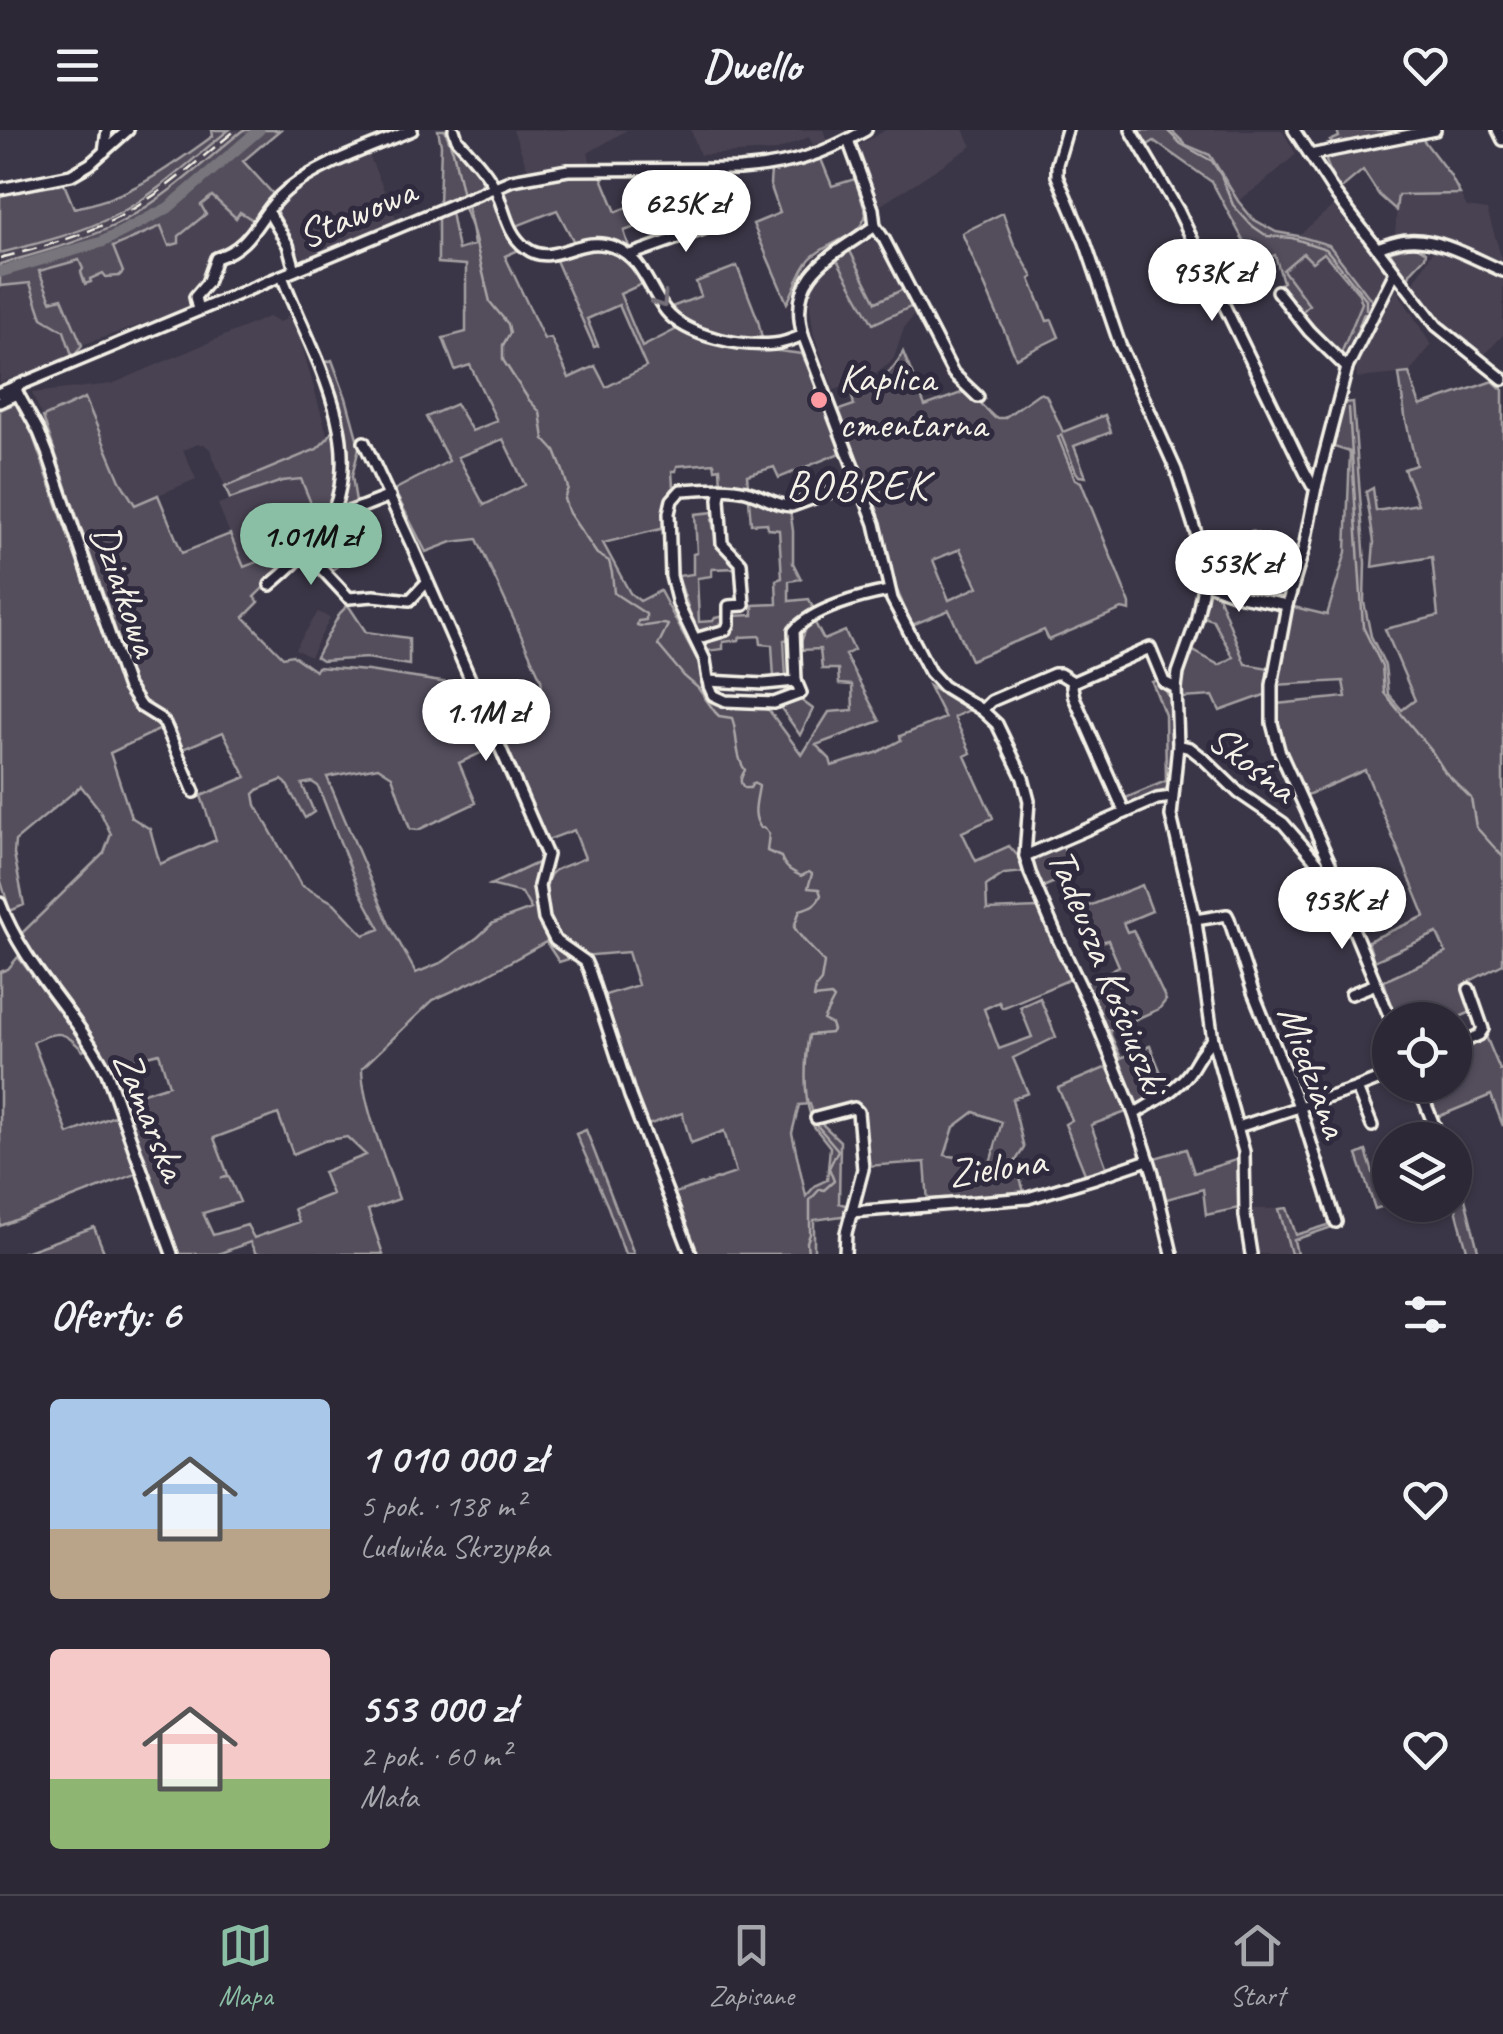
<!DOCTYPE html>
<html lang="pl">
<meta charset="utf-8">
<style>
body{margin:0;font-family:Caveat,sans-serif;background:#34303d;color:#f1f3f6;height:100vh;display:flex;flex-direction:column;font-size:38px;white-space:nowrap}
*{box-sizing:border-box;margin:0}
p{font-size:32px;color:#a6a6ad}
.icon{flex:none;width:55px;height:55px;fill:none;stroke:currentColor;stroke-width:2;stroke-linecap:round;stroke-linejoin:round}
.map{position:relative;height:1124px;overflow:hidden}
.side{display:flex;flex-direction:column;background:#2c2835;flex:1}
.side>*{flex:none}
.controls{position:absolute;left:1372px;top:872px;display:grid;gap:20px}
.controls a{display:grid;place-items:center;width:100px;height:100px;border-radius:50%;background:#2c2835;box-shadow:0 2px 8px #0004,0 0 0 2px #484450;font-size:50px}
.price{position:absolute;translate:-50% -85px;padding:0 22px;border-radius:35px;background:#fff;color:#222;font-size:32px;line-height:65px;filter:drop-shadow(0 2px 5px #0008)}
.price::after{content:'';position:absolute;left:50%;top:60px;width:30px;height:22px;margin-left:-15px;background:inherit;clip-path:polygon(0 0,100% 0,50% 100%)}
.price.on{background:#8abfa5;color:#111}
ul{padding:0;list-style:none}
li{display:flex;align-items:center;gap:30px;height:250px;padding:0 50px}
li span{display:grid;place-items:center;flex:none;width:280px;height:200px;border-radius:10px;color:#555}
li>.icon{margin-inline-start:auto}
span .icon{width:120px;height:120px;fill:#fffc;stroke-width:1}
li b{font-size:42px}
h2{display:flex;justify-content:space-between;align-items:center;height:120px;padding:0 50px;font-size:42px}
header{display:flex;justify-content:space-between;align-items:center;height:130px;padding:0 50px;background:#2c2835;font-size:45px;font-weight:800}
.menu{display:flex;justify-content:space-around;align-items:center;height:140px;border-top:2px solid #484450;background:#2c2835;font-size:28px;color:#a6a6ad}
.menu a{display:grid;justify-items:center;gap:5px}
.menu .on{color:#8abfa5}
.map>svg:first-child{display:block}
</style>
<header><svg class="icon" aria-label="menu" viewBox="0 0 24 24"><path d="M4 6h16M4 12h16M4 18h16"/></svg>Dwello<svg class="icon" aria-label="heart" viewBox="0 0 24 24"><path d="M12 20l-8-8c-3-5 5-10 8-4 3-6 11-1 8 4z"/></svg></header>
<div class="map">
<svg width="1503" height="1124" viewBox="0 0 1503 1124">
<rect width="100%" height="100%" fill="#3b3647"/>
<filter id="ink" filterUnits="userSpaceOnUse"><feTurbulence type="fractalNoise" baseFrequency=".01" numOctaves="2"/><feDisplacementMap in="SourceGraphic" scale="20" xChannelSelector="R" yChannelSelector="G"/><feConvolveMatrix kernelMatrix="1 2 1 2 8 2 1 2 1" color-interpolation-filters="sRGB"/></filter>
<g filter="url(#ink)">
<g fill="#484352">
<path d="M229,0H243L149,74L124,90L65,115L0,134V123L102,91L120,83L140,71Z"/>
<path d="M513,0H627L588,23L591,34L528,40Z"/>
<path d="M691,0H823L827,10L813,15L809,7L775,21L700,25Z"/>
<path d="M886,0H963L972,16L878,77L856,19L859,15Z"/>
<path d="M1171,0H1282L1296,24L1262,54L1238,71L1210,25L1186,15Z"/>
<path d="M367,21L397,90L303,130L275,77L295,59Z"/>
<path d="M1460,64L1467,77L1487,80L1503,133L1434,109L1395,105L1398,65Z"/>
<path d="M213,66L235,87L240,82L261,96L240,120L217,131L204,161L207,169L180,181L82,215L63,169L51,172L38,141L79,130L90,149L104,143L123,142L112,117L161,95L179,106L206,84L200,75Z"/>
<path d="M1333,76L1388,144L1372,171L1329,115L1298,106Z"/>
<path d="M874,109L881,112L916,183L904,198L894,228L889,234L868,249L834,260L814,205L810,177L812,160L819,146L836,128Z"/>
<path d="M1435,118L1503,146V205L1485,224L1437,187L1413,154Z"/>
<path d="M1304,123H1324L1359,164L1362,173L1340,227L1301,182L1309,175L1282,140Z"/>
<path d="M30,152L42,188L64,201L73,228L0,252V156Z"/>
<path d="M1396,158L1431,215L1409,243L1357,248L1356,235L1358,229L1391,159Z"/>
<path d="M289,185L299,205L328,308L317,319L225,357L210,319L204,314H198L183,320L196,349L135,375L112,337L82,268L42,286L32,263L112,254L268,187L279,192L287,189L286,186Z"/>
<path d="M301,349L315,383L291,419L243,437L218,374L282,351Z"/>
<path d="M318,482L330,488L310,527L295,519Z"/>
<path d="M1250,1079H1279L1291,1124H1257Z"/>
</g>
<g fill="#534e5c" stroke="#a4a0a2" stroke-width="2.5" fill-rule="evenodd">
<path d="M212,0H229C193,28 158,63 118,84C81,103 40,113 0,123V65L64,54L74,78C130,68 168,38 213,6Z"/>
<path d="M243,0H280L243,31L273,64L253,90L240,82L236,88L212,66L201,75L206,84L179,106V113L169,116L161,96L113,117L123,142L119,146L106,147L103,143L90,149L91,152L85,154L81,142L83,139L79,130L39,141L51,171L62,168L82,215L73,228L64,201L42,188L30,153L0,156V134C42,122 86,111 125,90C168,66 205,31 243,0Z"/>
<path d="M438,0H450L479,40L483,52L480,56L439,74L441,15Z"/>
<path d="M1133,0H1171L1186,15L1210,25L1238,71L1253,89L1276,102L1298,106L1329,115L1372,171L1349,229L1342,231L1294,182L1277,156L1283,152L1275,125L1255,132L1212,52L1154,11L1143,18ZM1303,123L1312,132L1324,123L1359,164L1362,173L1340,226L1302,182L1309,175L1283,140Z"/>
<path d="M1337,0H1420L1334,16L1330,11L1339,7Z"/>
<path d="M1421,7L1450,45L1460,64L1398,65L1396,80L1379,65L1363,40L1338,61L1326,31L1328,28L1358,19Z"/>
<path d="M821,29L832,56L855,49L866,84C861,109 826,111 810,129C799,142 795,159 787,173L753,94L780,83L770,54L771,41L802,36Z"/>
<path d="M600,43L616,82L669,60L664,43L703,44L706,72L624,101L630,120C611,112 597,107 575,114L557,80L514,97L506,78L504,62L509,57L551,46Z"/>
<path d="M493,63L506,101L521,119L505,126L544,209L551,208L569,248L595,236L606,257L646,237L619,175L587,189L598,216L594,217L555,128L587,115L617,121L631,132L644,153L620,164L642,217L679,198L731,215L802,224C817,255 832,289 840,323L779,348L774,337L747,345L748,355H721L720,338L715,339L714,333L677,336L676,341H672L673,357L665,372V398L603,413L630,463L640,471L660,461L699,533L703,561L708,571L720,576L768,579L802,625L829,582L853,580L852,555L839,554L838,539H822L820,519L801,520V512L807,496L815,493L824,510L845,501L854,520L845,525L880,591L816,615L830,629L832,636L876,623L901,610L900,606L945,588L929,556L969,580L954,587L971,623L965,626L993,688L962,702L976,731L1009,716L1024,733L1025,742L1004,744L986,756L987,780L1039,778L1073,848L1002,878L999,872L984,879L999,919L1032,907L1020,877L1040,868L1056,907L1013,928L1028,963L1012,969L1024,1018L1015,1032L1025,1065L928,1073L925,1032L866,1036L857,976L814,987L810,974L799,975L792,1003L806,1066L816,1055L827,1050L830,1017L812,994L819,991L840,1011L839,1073L851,1077L848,1085L814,1090V1124H694L672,1064L736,1043L724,1001L691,1013L682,983L645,996L632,949L602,866L638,855L628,822L581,826C561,810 544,792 546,764C546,757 547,746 554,741C560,737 577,732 585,728L574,700L545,711L474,554L543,565L541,549L477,409L452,412L426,422L394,360L449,331L426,287L456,274L472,301L497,291L470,235L455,240L443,208L466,202V135L438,133V87L451,82L458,120L474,115L471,97L463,75ZM503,309L525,355L484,375L458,327ZM974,982L1002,992L990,1033L945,1025L954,997Z"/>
<path d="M1003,83L1013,112L1033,147L1030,149L1047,191L1052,190L1059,207L1016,228L962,103Z"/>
<path d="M1415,115L1426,122L1425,127L1411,142L1408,149L1391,124V121Z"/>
<path d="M850,121L876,172L904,159L913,176L873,194L836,128Z"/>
<path d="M737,136L758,190L762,208C726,210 698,202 669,178L701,166L696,152Z"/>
<path d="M903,222L925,276L967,261L995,288H1004L1039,263L1046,265L1063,302L1105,285L1111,302L1074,316L1086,347L1079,346L1076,342L1061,305L1058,307L1075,349L1081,352L1130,474V481L1122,479L1049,510L1044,500L971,530L949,480L912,495L896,458L880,388L839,280L854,275L851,263C876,251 890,248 903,222ZM960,419L978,457L949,470L933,430Z"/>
<path d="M332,230L346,268L357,308L361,310L352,346L356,372L342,377L332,370C316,410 284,437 254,467L259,472L244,487L283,527L292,525L315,541L317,537L368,541L468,556L496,616L459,633L476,673L418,700L410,699L392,646L378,637L327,647L389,794L416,843L443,832L478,807L493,793L531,779L522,763L490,755L546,729L540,762L549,807L572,828L559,832L546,812L481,848L433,870L362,938C362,973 387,1034 399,1069L368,1080L383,1124H256L250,1112L218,1124H175L121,970L169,955L159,923L108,936L97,917L77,893L19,806L104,723L111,704L99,679L81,656L15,711L14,724L24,775L10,781L0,748V280L18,272L28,292L120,553L137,579L161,599L110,623L131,687L150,699L160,734L216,710L201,666L246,647L223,602L183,619L175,598L164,583L140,571L132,554L128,536L43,287L85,268L120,351L135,375L158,365L182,423L230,404L244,437L290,419L285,403L306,397L315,383L301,349L282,351L230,369L225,357L317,319L328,308L342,285L324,233ZM282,650L286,653L305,688L314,682L302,654L312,652L318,656L359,760L380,799L364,805L334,773L301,755L256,675L254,664L259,659ZM278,984L293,1024L324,1011L347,1007L366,1025L323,1042L332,1064L294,1079L299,1092L254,1108L247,1095L213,1105L203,1083L240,1072L229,1047L221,1048L228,1045L214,1008Z"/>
<path d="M1409,243L1420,276L1493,251L1503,260V834L1462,855L1471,882L1453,890H1396L1384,851L1446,823L1437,803L1374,831L1368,811L1425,786L1365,640L1305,666C1289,638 1278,607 1277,574L1346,567L1343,551L1275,555L1290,476L1327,485L1346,422L1350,322L1334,317L1343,273L1353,272L1365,433L1364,472L1371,506L1385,535L1388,564L1402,580L1415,570L1385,499L1438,486L1432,427L1372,437L1374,412L1366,362L1373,358L1376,381L1418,374L1404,339L1416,335L1405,286L1399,244Z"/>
<path d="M749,369L785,381L790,380L793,401V433L801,449L789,451V471L809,469L814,480C798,488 791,490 789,509L784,510L786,548H774L772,515L761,514L760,506L740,507L739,510L723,512V519L707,521L702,510L724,506L732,499V486L753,485V475L777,474L776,450L782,448L779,400L768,399L767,393L751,394Z"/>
<path d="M359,382L369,413L328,443L311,425C327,400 330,391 359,382Z"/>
<path d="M715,382V388L712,389C715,411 718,421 736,434L737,438L712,439V446L697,448L699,492L713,491L715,488L726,486V496L700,504L697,503L685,483L689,480L678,446L693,444V424L697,423L695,384Z"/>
<path d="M1251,401L1300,418L1284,471L1264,467L1271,431L1241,423Z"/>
<path d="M1205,457L1216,460L1245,534L1269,538L1267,564L1220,581L1213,566L1182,568L1181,542L1188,518L1219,535L1233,527L1213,490L1200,486Z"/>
<path d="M348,475L366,502L409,508V535L367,528L322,531L316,527L340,483Z"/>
<path d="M1159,549L1171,570L1174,598L1168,657L1157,666L1132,677L1127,676L1123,669L1166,651L1165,585L1152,552Z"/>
<path d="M798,568L813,579L800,605L779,575Z"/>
<path d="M1062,715L1074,744L1038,759L1030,735L1031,728Z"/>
<path d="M1142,755L1152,781L1123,793L1127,802L1133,800L1166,870L1159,879L1109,901L1121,928L1150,916L1168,960L1141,978L1133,977L1084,854L1119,836L1108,810L1095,814L1081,779Z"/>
<path d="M18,827L88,918L83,921C63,900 59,900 33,912L68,1004L117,985L138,1043L0,1096V842L8,839Z"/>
<path d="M1485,904L1500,940L1503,939V996L1491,965L1435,988L1421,955H1455V918Z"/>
<path d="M1112,935L1129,981L1091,995L1107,1039L1086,1046L1065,994L1072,990L1058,958Z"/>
<path d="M586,1000L634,1124H625L608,1077L576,1004Z"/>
<path d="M1186,1019L1194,1043L1239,1029V1078L1206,1085L1203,1059L1163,1070L1151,1029Z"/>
<path d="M1366,1021L1384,1076L1375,1079L1357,1025Z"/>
<path d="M1455,1043L1464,1065L1479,1124H1468L1455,1075Z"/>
<path d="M1287,1078L1296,1105L1331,1094L1332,1097L1294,1110L1297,1124H1291L1279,1079Z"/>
<path d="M94,1097L104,1122L100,1124H19Z"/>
</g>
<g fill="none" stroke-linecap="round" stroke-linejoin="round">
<g stroke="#aaa6a7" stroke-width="2.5">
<path d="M445,0L453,21L462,61"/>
<path d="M1167,0L1181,14L1212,31L1221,45L1233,75L1251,95L1267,106L1292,108L1326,119L1366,169V179"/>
<path d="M467,76L490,172L508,194L510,203L503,215V230L529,270L540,282L544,309L555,321L563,341L568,358L564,369L569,383L597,424L609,431L612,443L614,463L646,484V490L638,491L637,495C647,499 657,491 668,495L658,515L684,546L698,558L715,582L719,586L732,588C738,605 735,626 745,640C741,647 738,652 745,658H750L753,653L759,656C757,671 751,685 761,698L764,697L769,704L767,721L781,727C785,738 791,741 801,746L809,742L812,744L808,758L819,759L821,765C817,775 810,777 800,780L794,797C803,812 814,819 824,833L821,851L816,857L814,868L831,866L834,869L823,890L831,894L833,900L831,903L809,905C805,927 803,965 811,987"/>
<path d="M1346,230L1364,183"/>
<path d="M1349,278L1363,497L1382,536L1384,563L1431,620L1445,642L1471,668L1476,697L1503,727"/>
<path d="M808,1124L807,1112L810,1104V1070L820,1059L824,1060L834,1051L829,1038L838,1020L815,993"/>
</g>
<path stroke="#78747b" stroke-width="11" d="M0,142L102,112L168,78L259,0"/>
<defs>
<g id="minor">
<path d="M454,0L457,9C470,24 486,40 495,58C505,79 506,103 526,118C553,139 579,103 614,117C643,128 648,158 666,181C687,207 742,217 774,214C784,213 794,209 803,205"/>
<path d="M1067,0L1057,34V46L1085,112L1120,215L1176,340L1204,428L1202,462L1196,492L1178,543L1176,558L1178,615L1171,686L1196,792L1213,910L1244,1022L1245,1086L1251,1124"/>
<path d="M1131,0L1178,80L1305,342L1312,355L1316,357"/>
<path d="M1294,0L1336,65L1437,196L1503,249"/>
<path d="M1498,0L1503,10"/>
<path d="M848,10L873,79L875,96L884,109L953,243L978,267"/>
<path d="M104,22L107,0"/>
<path d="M1310,25L1435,0"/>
<path d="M0,59L71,45L90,34L128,0"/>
<path d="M268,81L288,115L295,140"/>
<path d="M875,96C834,125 786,143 803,205L875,394L892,469L930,542L943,556L982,580L997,594L1023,648L1029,671L1025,726L1030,743L1058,809L1090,876L1134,984L1153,1043L1172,1124"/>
<path d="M1377,118C1387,115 1398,110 1409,110C1440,108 1475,129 1503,141"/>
<path d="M630,125L726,91"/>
<path d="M1277,161L1309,201L1347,238"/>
<path d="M198,180L195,167L207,153L216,128C256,115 257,84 287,60C323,32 370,18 412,0"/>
<path d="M0,263L512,50L568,40L740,39C791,35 822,25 866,0"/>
<path d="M18,264L39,302L49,327L127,556L140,576L161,589L165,594L194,662"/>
<path d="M0,272L18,264L16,259"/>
<path d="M364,312L413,418L547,725L539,756L544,789L555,810L585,831L589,840L630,966L691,1124"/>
<path d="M858,352L792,376C776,376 762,365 746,361C725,356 703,359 681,360L672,370L669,383L671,446L678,474L705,530L709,556L713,565L726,571L774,573L801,563L796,551L794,501C812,479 861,466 889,461"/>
<path d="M333,381L349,382L390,366"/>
<path d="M306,422L349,468L374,466L410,470L427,452"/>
<path d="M1203,452L1241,466L1287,475"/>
<path d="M270,455C293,436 323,408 334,379C363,301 309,218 282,146"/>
<path d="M695,509L726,500L729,494V476L744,475L741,433L722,413L719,369L721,359"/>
<path d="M708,551L764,554L796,551"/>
<path d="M1073,552L1072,557L1074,567L1125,683"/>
<path d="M982,580L991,571L1054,544H1060L1073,552L1150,518L1164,552L1176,558"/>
<path d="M1178,615L1190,618L1204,629L1239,663L1283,693L1324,740L1331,741"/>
<path d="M1025,726L1157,669L1172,667"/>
<path d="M0,773C25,839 76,882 107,943L172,1124"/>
<path d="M1195,790L1227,785L1229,789L1253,862L1301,981L1336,1092"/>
<path d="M1351,864L1376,854"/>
<path d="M1391,890L1335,755L1330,733L1279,620L1272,593V555L1287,475L1304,418L1316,357L1347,238L1395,142"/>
<path d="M1455,916L1479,905L1483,899L1469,859"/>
<path d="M1418,955L1440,1010"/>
<path d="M1357,958L1372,996"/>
<path d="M1134,984C1153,972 1174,962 1188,944C1197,932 1201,919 1213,910"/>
<path d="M816,988L854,978L858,982L863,1039L846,1103L845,1124"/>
<path d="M1238,997L1357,958L1390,945"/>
<path d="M851,1082L1028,1068L1095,1048L1148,1030"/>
</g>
</defs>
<use href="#minor" stroke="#f4f1e8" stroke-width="16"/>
<use href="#minor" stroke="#2f2a3d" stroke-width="9"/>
<path stroke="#f4f1e8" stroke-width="2.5" stroke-dasharray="15 8" stroke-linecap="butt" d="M0,128C40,118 80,107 117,88C161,65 198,30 236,0"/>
</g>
<defs><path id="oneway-chevron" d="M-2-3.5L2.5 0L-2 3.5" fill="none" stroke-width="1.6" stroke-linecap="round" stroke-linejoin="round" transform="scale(2.5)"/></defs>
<use stroke="#747079" href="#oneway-chevron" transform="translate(661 171) rotate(56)"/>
</g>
<circle fill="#ff9aa2" stroke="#2f2a3d" stroke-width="4" cx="819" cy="270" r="10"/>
<g text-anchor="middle" stroke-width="10" stroke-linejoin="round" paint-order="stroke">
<g font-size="40" fill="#f4f1e8" stroke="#2f2a3d">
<text transform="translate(356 82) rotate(-23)" y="14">Stawowa</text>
<text transform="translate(126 460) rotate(71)" y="14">Działkowa</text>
<text transform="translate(1253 633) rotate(38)" y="14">Skośna</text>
<text transform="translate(1109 841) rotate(68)" y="14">Tadeusza Kościuszki</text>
<text transform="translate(1314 941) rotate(70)" y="14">Miedziana</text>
<text transform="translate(151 985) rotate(68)" y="14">Zamarska</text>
<text transform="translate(997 1036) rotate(-8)" y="14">Zielona</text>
</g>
<g font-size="40" fill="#f4f1e8" stroke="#2f2a3d" text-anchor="start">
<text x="839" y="261">Kaplica<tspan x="839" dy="46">cmentarna</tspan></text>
</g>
<g font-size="42" letter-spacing="2.5" fill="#f4f1e8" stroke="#2f2a3d">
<text x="858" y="369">BOBREK</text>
</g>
</g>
</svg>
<div class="controls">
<a><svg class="icon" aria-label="locate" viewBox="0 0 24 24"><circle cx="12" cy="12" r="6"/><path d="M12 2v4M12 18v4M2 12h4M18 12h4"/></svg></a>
<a><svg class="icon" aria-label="layers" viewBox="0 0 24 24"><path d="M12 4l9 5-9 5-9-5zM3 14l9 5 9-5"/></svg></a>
</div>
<b class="price" style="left:686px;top:125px">625K zł</b>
<b class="price" style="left:1212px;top:194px">953K zł</b>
<b class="price on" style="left:311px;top:458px">1.01M zł</b>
<b class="price" style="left:1239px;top:485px">553K zł</b>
<b class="price" style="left:486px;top:634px">1.1M zł</b>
<b class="price" style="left:1342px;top:822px">953K zł</b>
</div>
<section class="side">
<h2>Oferty: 6<svg class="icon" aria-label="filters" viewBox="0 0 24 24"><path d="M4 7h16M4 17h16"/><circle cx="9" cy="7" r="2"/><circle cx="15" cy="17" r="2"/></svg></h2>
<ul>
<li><span style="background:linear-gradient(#a9c7e8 65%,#b9a48a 0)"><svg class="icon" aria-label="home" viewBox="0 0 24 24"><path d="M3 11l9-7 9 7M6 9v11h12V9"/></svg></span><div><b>1 010 000 zł</b><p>5 pok. · 138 m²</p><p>Ludwika Skrzypka</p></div><svg class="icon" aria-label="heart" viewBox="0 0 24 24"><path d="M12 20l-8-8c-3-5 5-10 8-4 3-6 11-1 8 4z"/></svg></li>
<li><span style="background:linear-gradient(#f6c9c9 65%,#8fb573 0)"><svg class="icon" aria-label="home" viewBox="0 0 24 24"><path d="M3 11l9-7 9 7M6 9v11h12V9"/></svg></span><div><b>553 000 zł</b><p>2 pok. · 60 m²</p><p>Mała</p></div><svg class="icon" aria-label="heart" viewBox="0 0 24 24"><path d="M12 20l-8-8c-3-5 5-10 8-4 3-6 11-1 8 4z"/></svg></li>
</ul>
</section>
<nav class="menu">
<a class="on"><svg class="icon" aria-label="map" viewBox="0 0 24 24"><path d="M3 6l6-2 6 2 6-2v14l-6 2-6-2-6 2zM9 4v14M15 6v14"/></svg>Mapa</a>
<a><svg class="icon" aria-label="saved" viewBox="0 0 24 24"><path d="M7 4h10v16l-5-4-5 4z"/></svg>Zapisane</a>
<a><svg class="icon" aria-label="home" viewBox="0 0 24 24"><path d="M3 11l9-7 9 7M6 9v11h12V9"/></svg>Start</a>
</nav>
